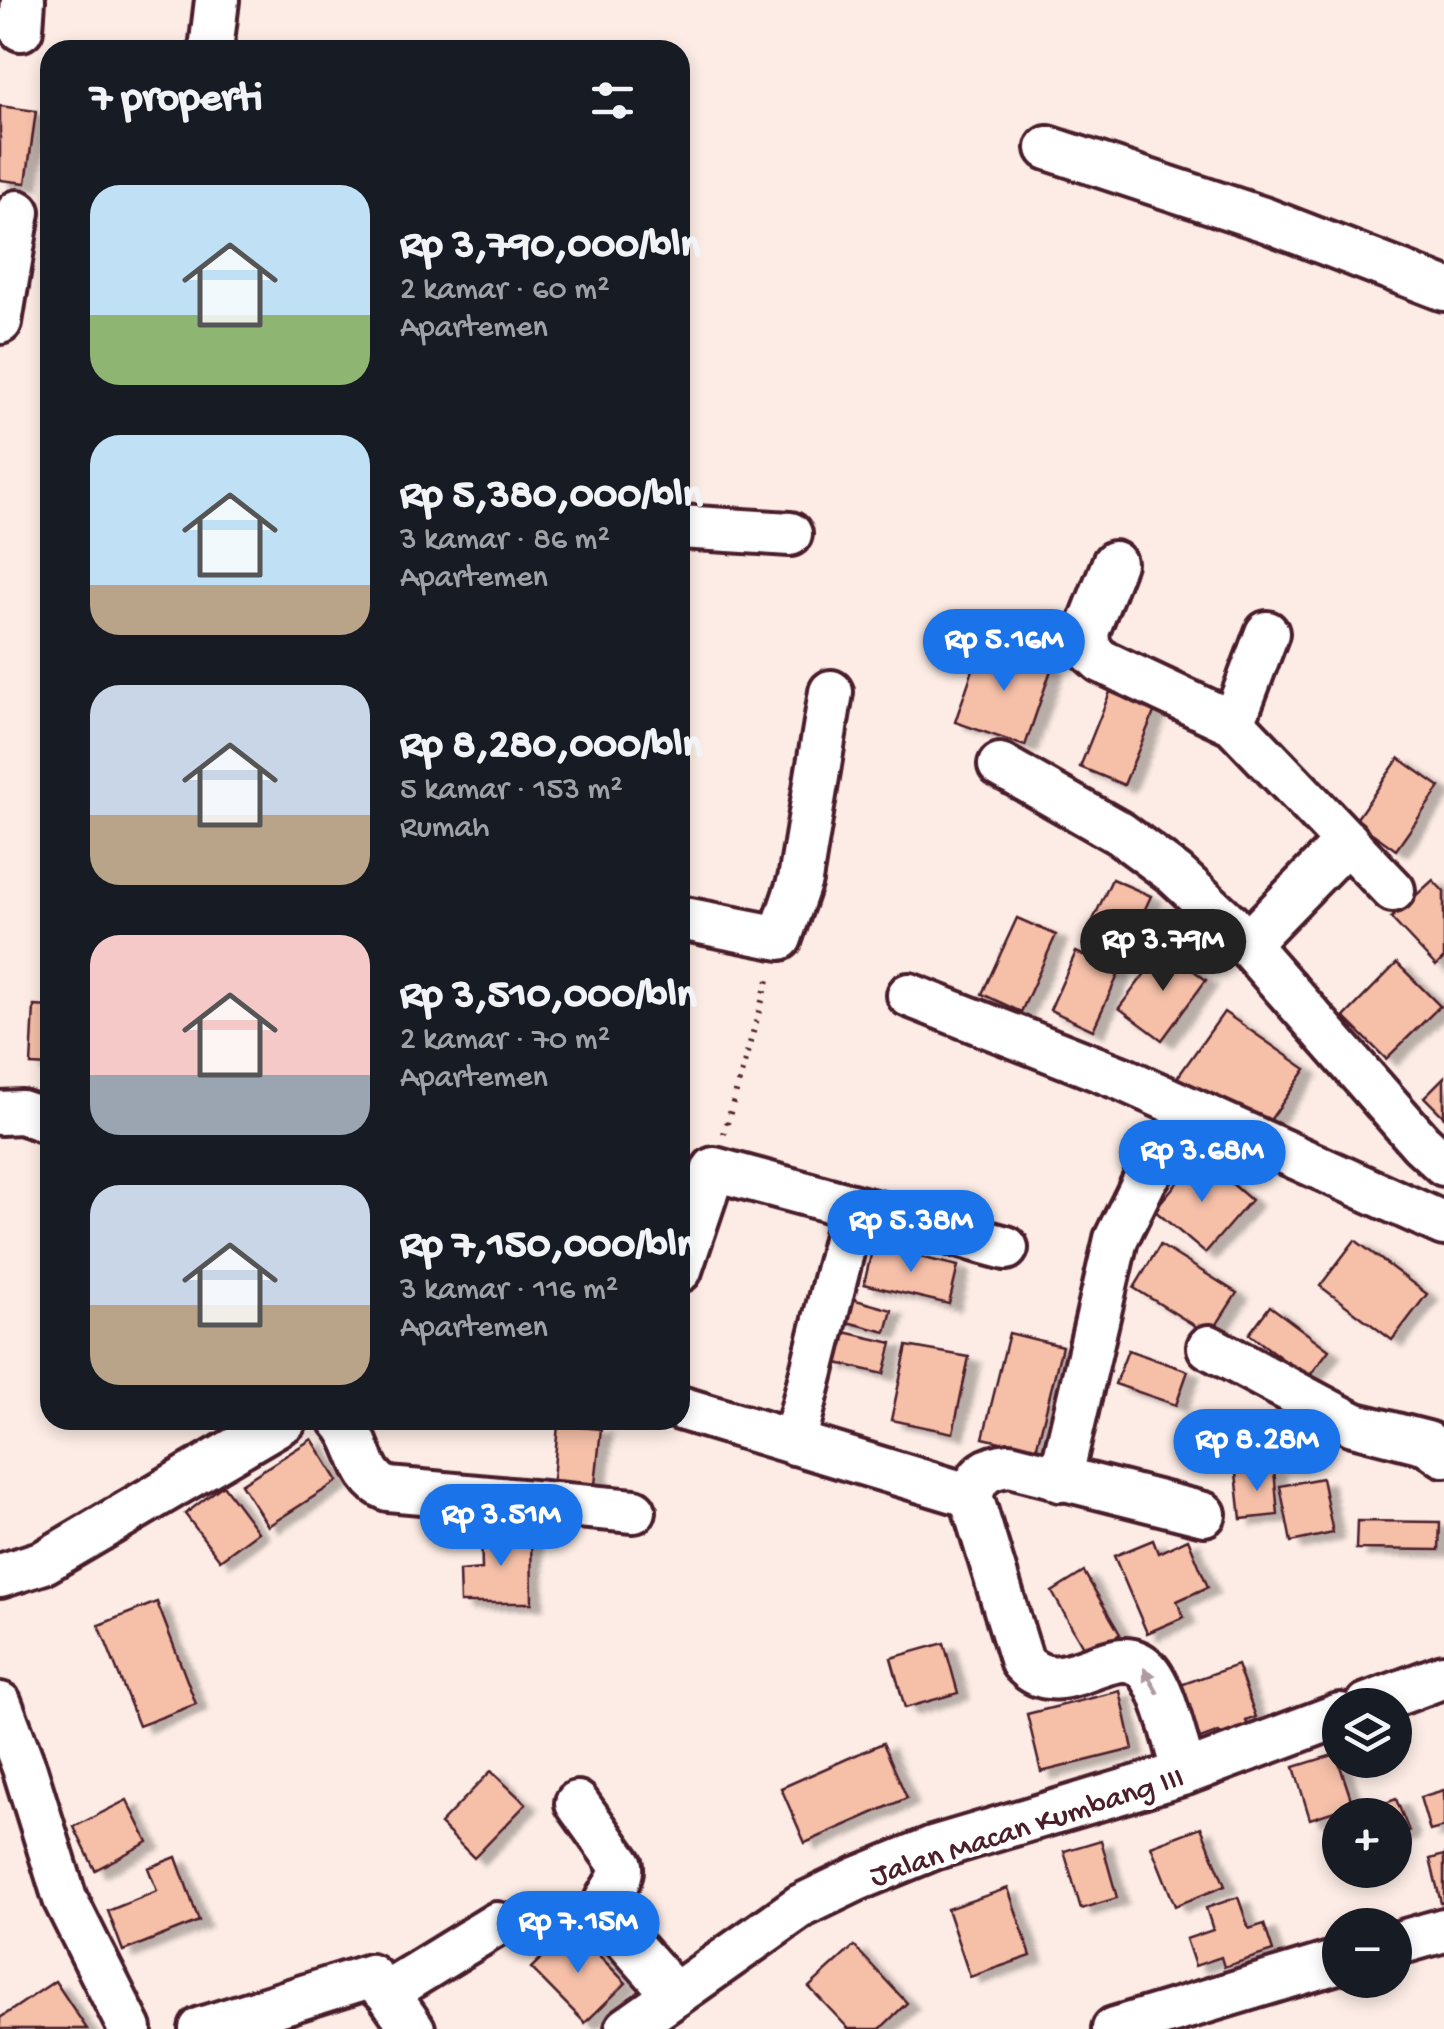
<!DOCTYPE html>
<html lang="id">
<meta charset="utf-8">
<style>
body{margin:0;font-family:"Gochi Hand",sans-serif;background:#242831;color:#f1f3f6;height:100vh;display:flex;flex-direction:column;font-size:38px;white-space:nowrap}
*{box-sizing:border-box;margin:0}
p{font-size:32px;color:#9ea1a6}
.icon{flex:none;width:55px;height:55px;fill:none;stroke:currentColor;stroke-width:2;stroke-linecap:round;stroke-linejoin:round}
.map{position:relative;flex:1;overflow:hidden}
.drawer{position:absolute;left:40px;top:40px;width:650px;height:1390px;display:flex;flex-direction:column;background:#171b24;border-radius:30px;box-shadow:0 5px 15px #0003}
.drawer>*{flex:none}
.controls{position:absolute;left:1322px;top:1688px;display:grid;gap:20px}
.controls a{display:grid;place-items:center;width:90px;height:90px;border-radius:50%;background:#171b24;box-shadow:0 5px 15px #0003;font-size:50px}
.price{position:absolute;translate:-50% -85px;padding:0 22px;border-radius:35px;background:#1a73e8;color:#fff;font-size:32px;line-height:65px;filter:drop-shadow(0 2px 5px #0008)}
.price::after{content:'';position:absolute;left:50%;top:60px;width:30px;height:22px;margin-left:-15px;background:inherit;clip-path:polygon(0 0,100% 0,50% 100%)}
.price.current{background:#222;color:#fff}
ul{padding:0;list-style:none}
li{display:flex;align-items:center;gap:30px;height:250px;padding:0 50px}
li span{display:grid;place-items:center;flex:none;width:280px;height:200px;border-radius:30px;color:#555}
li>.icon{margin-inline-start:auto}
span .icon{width:120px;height:120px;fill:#fffc;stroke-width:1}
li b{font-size:42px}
h2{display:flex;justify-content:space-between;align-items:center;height:120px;padding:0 50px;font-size:42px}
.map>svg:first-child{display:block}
</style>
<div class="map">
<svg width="1444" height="2029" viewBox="0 0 1444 2029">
<defs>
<filter id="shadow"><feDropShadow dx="11" dy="6" stdDeviation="2.5" flood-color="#0004"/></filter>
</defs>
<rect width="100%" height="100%" fill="#fcece5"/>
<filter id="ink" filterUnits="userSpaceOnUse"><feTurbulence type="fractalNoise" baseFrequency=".01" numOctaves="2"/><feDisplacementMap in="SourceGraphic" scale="20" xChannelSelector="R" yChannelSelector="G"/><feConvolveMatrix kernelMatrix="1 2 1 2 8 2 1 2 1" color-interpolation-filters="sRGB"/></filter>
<g filter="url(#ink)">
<g fill="#f5bfa8" stroke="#4a1f2b" stroke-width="2.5" filter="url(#shadow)">
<path d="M0,106L36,111L26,183L0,180Z"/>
<path d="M982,643L1052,667L1025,746L955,722Z"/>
<path d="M1110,692L1155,710L1124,785L1080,767Z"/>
<path d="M1399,758L1440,787L1396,850L1355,821Z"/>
<path d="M1112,879L1151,896L1126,950L1087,933Z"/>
<path d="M1433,880L1444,892V958L1436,966L1391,918Z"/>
<path d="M1017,918L1056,935L1021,1012L982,994Z"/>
<path d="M1164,948L1206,980L1162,1040L1119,1008Z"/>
<path d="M1076,952L1120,971L1093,1030L1050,1010Z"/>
<path d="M1397,963L1440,1006L1386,1059L1344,1017Z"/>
<path d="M34,1006L50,1007V1066L31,1065Z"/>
<path d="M1224,1012L1306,1069L1257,1139L1175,1081Z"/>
<path d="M1444,1077V1117L1424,1097Z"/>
<path d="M1200,1156L1251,1200L1205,1253L1154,1210Z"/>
<path d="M1355,1240L1427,1294L1392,1340L1320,1286Z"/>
<path d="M1160,1245L1237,1293L1210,1335L1134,1288Z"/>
<path d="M873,1246L958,1266L949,1304L864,1284Z"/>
<path d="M845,1297L892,1310L886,1332L839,1320Z"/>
<path d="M1270,1306L1329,1350L1308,1378L1249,1334Z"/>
<path d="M840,1331L892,1343L884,1374L833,1362Z"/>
<path d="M1009,1333L1062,1346L1036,1450L983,1438Z"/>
<path d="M907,1346L969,1357L953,1433L891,1420Z"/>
<path d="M1128,1350L1188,1371L1176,1405L1115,1384Z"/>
<path d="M558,1425L601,1429L594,1494L552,1490Z"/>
<path d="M312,1439L338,1481L268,1526L241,1484Z"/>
<path d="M1274,1469L1278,1515L1241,1519L1236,1473Z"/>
<path d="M1322,1478L1333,1533L1291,1542L1280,1486Z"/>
<path d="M223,1485L258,1532L220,1560L185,1514Z"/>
<path d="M1357,1521L1440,1522L1439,1550L1356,1549Z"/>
<path d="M531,1527L532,1603H460L459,1571L482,1569L481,1529Z"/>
<path d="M1188,1539L1208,1587L1177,1601L1184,1617L1147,1633L1114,1556L1153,1540L1158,1553Z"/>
<path d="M1084,1572L1120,1634L1087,1654L1052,1592Z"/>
<path d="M157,1602L196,1704L139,1726L99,1625Z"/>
<path d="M944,1643L958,1693L905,1708L891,1658Z"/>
<path d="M1237,1665L1256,1717L1246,1721L1252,1737L1224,1746L1219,1732L1192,1742L1172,1688Z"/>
<path d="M1120,1691L1133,1749L1041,1772L1027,1714Z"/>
<path d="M883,1743L907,1798L805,1843L781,1788Z"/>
<path d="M1336,1754L1353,1805L1310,1819L1294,1767Z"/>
<path d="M491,1771L526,1804L474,1858L440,1824Z"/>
<path d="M1444,1790V1827L1430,1831L1420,1797Z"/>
<path d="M1396,1799L1409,1831L1395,1836V1815H1353Z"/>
<path d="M127,1800L148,1842L95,1870L74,1827Z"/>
<path d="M1340,1820V1857L1338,1858L1325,1826Z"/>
<path d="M1201,1827L1225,1886L1175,1906L1151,1846Z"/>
<path d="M1101,1840L1117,1898L1081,1909L1064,1851Z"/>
<path d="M1444,1855V1903H1441L1430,1859Z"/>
<path d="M176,1857L199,1921L123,1951L108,1911L157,1891L148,1868Z"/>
<path d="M1008,1888L1031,1956L970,1977L947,1909Z"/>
<path d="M1238,1897L1249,1929L1264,1924L1273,1951L1224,1967L1221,1957L1195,1966L1186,1939L1213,1930L1206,1908Z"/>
<path d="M572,1928L626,1983L585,2023L531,1968Z"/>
<path d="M854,1946L907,2003L880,2029H849L809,1987Z"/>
<path d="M55,1981L87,2029H0V2018Z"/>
</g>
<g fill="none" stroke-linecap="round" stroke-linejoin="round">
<defs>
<g id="street">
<path d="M21,29L23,0"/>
<path d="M211,50L217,0"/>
<path d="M1048,148L1266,220L1444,289"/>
<path d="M0,322L18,212"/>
<path d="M680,527L790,534"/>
<path d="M1114,563L1087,632L1089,650L1101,661L1233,723L1393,890"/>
<path d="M1233,723L1267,633"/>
<path d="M1000,765L1121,834L1175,874L1229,924L1421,1143L1444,1164"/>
<path d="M680,918L780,938L800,880L831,692"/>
<path d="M1247,944L1347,841"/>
<path d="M909,995L1123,1079L1444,1224"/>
<path d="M0,1113L21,1112L50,1122"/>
<path d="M680,1270L714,1169L1006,1248"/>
<path d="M1209,1347L1353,1424L1427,1443L1444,1455"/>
<path d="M680,1408L971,1496"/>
<path d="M341,1420C362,1441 358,1477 388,1489L634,1511"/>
<path d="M794,1443L853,1208"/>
<path d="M1060,1480L1116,1239L1145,1180L1192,1111"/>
<path d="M0,1576L44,1562L285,1420"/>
<path d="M0,1704L25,1770L65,1899L130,2029"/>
<path d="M1367,1705L1444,1676"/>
<path d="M1185,1773C1176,1746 1165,1689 1146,1669C1114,1636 1061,1707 1022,1662L971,1496C977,1474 988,1467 1010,1465L1204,1514"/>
<path d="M577,1803L621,1865C623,1884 603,1895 603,1914L675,1995"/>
<path d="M1395,1944L1444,1930"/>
<path d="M387,1992L497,1924"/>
<path d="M201,2029L370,1976L387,1992L413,2029"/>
<path d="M627,2029L801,1906L857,1879L933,1848L1185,1773L1340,1715"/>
<path d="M1114,2029L1340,1961"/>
</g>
</defs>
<use href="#street" stroke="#4a1f2b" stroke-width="50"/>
<path stroke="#4a1f2b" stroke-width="6" stroke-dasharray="2.5 8" stroke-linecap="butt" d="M724,1134L770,973"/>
<use href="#street" stroke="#fff" stroke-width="42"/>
</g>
<defs><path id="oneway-solid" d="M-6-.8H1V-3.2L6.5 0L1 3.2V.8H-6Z" transform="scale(2.5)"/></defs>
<use fill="#ae9aa0" href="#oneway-solid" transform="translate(1151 1681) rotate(-119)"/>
</g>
<g text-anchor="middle" stroke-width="9" stroke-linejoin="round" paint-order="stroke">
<g font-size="32" fill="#4a1f2b" stroke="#fff">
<text transform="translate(1026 1824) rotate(-18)" y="11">Jalan Macan Kumbang III</text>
</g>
</g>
</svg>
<div class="controls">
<a><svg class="icon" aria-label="layers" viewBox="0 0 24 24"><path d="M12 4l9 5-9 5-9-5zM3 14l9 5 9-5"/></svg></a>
<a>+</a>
<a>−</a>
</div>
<b class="price" style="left:1004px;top:694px">Rp 5.16M</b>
<b class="price current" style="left:1163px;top:994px">Rp 3.79M</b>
<b class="price" style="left:1202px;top:1205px">Rp 3.68M</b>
<b class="price" style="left:911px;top:1275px">Rp 5.38M</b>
<b class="price" style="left:1257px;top:1494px">Rp 8.28M</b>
<b class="price" style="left:501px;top:1569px">Rp 3.51M</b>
<b class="price" style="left:578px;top:1976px">Rp 7.15M</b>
<section class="drawer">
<h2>7 properti<svg class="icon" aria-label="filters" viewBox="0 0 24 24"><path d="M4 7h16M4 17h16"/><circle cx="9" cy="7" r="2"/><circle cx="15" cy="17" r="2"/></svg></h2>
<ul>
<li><span style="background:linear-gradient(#bfe0f5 65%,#8fb573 0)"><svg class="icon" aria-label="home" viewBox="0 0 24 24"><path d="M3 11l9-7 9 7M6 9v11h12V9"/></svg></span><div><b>Rp 3,790,000/bln</b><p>2 kamar · 60 m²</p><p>Apartemen</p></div></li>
<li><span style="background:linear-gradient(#bfe0f5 75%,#b9a48a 0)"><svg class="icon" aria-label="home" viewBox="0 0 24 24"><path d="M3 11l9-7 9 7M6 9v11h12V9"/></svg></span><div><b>Rp 5,380,000/bln</b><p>3 kamar · 86 m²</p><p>Apartemen</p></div></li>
<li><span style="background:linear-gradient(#c9d6e8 65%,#b9a48a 0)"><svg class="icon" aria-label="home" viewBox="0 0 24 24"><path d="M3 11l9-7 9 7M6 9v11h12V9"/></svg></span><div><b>Rp 8,280,000/bln</b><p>5 kamar · 153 m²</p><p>Rumah</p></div></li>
<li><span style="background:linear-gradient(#f6c9c9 70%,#9aa5b1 0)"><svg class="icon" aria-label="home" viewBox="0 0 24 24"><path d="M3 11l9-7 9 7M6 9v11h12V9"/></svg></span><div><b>Rp 3,510,000/bln</b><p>2 kamar · 70 m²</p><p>Apartemen</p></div></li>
<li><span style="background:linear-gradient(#c9d6e8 60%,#b9a48a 0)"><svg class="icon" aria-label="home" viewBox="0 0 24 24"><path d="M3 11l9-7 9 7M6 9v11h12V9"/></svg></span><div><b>Rp 7,150,000/bln</b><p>3 kamar · 116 m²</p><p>Apartemen</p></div></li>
</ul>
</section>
</div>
